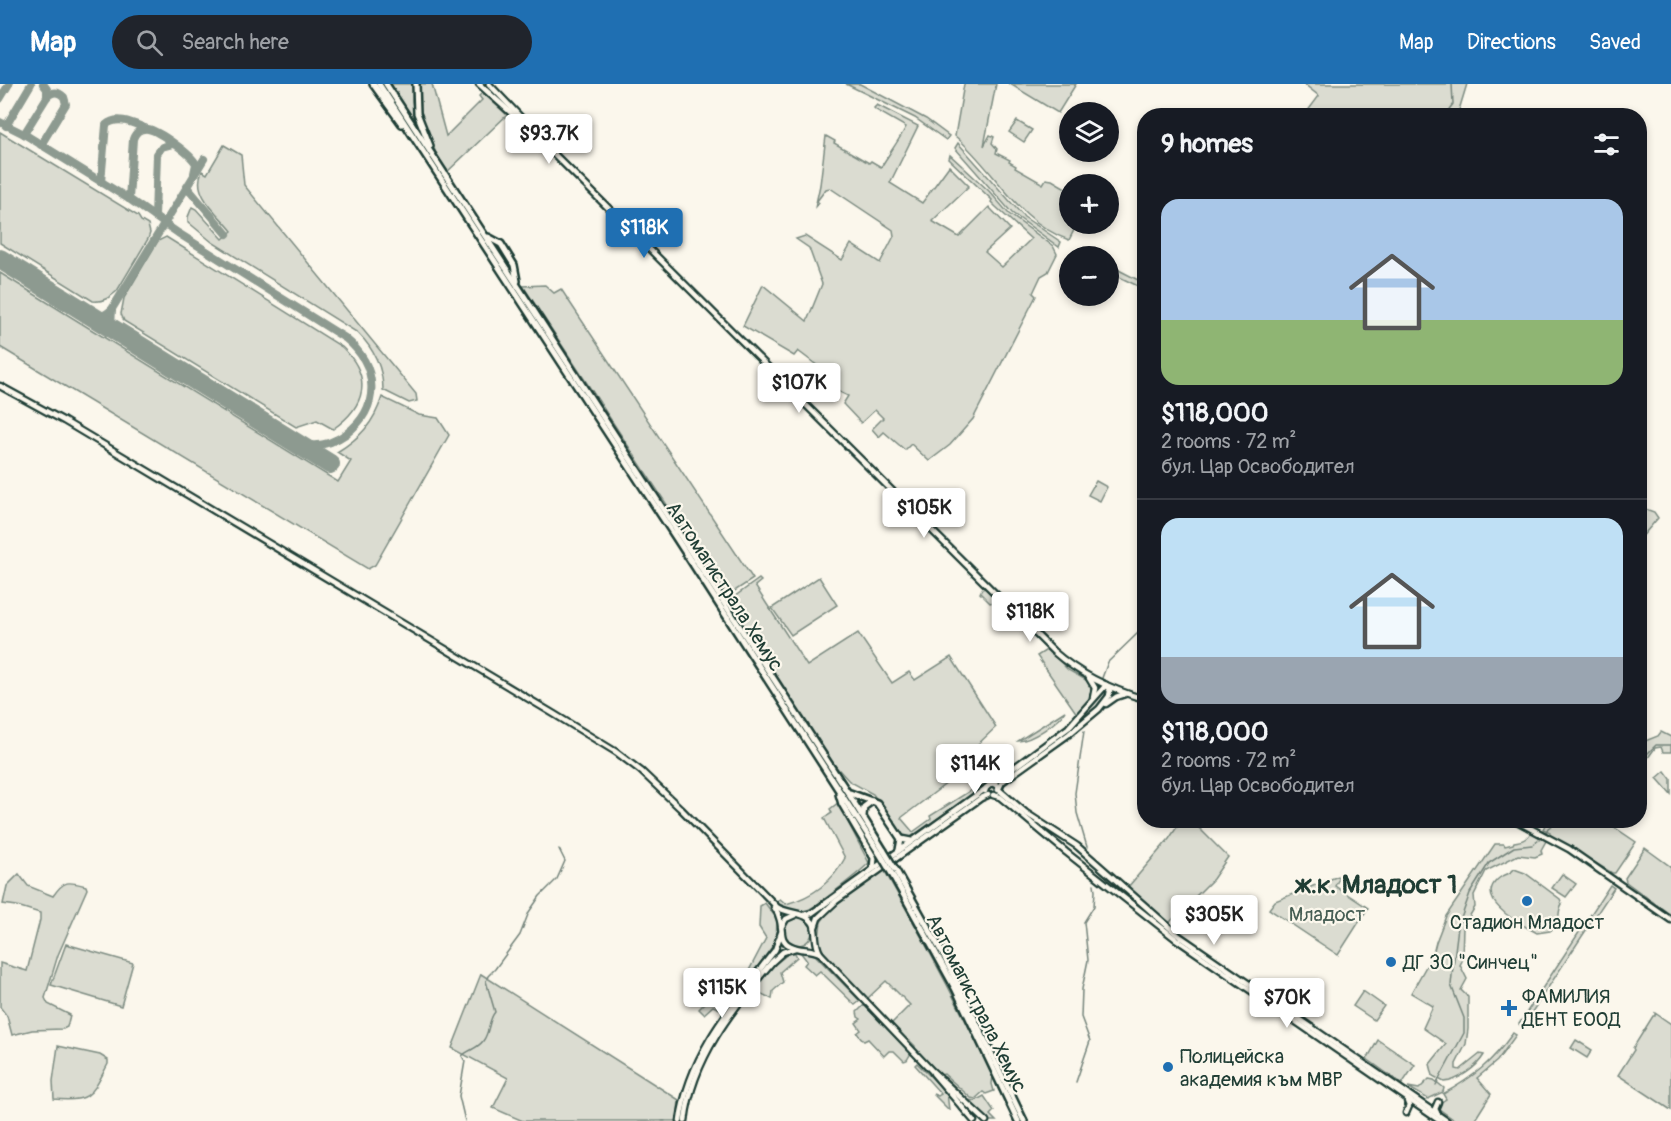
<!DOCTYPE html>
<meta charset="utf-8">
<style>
body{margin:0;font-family:Pangolin,sans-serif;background:#20242c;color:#f1f3f6;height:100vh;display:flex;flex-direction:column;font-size:22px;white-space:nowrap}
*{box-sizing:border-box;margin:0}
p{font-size:20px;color:#9ea1a6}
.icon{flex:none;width:33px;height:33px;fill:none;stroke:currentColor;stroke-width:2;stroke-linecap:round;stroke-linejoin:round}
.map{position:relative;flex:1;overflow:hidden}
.details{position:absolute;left:1137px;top:24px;width:510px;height:720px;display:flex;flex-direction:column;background:#171b24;border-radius:24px;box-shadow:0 3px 9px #0003}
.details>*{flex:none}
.controls{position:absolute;left:1059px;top:18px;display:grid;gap:12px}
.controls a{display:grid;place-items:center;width:60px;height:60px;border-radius:50%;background:#171b24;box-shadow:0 3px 9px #0003;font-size:30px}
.price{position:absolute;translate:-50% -51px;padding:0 14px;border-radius:6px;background:#fff;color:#222;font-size:20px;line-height:39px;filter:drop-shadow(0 2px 3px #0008)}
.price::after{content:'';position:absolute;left:50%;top:36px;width:18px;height:14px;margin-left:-9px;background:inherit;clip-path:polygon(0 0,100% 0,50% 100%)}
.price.current{background:#1f6fb2;color:#fff}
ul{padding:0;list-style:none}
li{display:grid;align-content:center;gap:12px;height:318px;padding:0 24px}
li+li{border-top:2px solid #363941}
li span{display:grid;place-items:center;height:186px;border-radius:18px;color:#555}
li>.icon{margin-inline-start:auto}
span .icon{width:108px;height:108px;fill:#fffc;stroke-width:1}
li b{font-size:26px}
h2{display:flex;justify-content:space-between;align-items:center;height:72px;padding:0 24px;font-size:26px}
header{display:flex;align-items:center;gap:36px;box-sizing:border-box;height:84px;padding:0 30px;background:#1f6fb2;color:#fff}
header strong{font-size:28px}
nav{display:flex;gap:33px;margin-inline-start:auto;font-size:21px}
.search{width:420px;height:54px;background:#20242c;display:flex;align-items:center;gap:15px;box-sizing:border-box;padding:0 21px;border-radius:33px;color:#9ea1a6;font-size:22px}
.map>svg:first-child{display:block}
</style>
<header>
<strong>Map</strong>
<div class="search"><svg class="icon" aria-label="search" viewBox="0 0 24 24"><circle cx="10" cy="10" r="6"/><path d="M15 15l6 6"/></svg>Search here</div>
<nav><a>Map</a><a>Directions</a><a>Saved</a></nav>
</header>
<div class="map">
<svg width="1671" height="1037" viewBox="0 0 1671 1037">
<rect width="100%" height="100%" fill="#fbf7ec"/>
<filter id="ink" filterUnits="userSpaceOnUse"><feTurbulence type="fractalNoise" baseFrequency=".0167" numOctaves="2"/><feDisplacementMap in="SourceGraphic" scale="12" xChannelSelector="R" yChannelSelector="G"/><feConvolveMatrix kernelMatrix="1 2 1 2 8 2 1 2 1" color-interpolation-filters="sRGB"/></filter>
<g filter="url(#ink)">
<g fill="#dbdcd1" stroke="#7d8c82" stroke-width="1.5">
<path d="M388,0H413L412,17L417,43Z"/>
<path d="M418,0H432L446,52L482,16L479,12L481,10L485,11L507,31L447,88L436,69L420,31Z"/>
<path d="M846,0H860L926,35L949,52L946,56L915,34Z"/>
<path d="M964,0H996L984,62L990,51L994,53L992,59L997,65L996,69L1010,76L1009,78L1016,82L1015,84L1043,100L1046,95L1052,96L1069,106L1068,122L1069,123L1070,140H1077L1069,156C1017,138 994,84 955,52Z"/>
<path d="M1010,0H1076L1058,29Z"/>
<path d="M1304,0H1467L1459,26L1454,31L1304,32L1319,12Z"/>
<path d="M877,21L918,42L890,99L922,119L949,82L969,102L932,137L959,153L989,123L1010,145L985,168L1002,183L1031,155L996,123L991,118L992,116L949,75L950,71L989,107L1009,130L1053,162L1057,170L1048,188L1041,192L1033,209L1036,212L973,335L950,361L929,377L911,360L905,366L884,348L879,353L872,345L883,334L875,326L861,339L843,320L848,312L827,302L831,292L798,267L794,272L743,242L763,201L807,237L822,200L809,164L796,155L805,152L842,176L851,160L880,179L894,152L893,146L830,104L826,105L817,117L819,119L815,124L820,101L826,52L835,57L834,59L869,79L871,77L881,83C889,70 899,56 906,43L876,26L874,24Z"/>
<path d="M1017,37L1032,46L1024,58L1009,48Z"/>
<path d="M0,48L138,132L141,137L148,141L150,149L148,155L117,207C109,214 103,218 93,217L0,159Z"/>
<path d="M958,59L1024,133L1061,158L1059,163L1012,129L955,64Z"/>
<path d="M224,61L241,71L244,101L416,310L417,317L409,319L383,306C383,283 374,265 358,249L212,158L188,138V133L192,123L196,125L223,155L232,147C219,130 191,111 202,87L207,90Z"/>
<path d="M166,153L342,263C373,293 366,322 333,345L317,336L296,343L124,237L121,230L124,214L158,157Z"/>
<path d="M1109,181L1144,199V205L1109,188Z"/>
<path d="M0,189L338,398L351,377L337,368C360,354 374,339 382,313L419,331L438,334L449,351L375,481L368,485L0,263Z"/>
<path d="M545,201L554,209L561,205L753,495L727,512L523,202Z"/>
<path d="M1096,397L1107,403L1100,417L1088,411Z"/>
<path d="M1640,423L1654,428L1658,434L1640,455Z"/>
<path d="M819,493L837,521L791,551L772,524Z"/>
<path d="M759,495L761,497L755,502L807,582L858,549L892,599L909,588L915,596L951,573L996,643L974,664L981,673L901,734L913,748L931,735L930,732L976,703L985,702L909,754L903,752L873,710L849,697L830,676L727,518Z"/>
<path d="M986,504L999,517L990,519L980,509L982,505Z"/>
<path d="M1048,565L1068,586L1086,596L1093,604L1092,612L1077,630L1037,572Z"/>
<path d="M1103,609L1106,611L1105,616L1068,650L1059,655L1072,644L1100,610Z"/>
<path d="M1065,627C1059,638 1031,657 1018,657Z"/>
<path d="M1661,648L1671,653V668H1663L1661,663L1655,664L1640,685V668L1645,657L1658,652Z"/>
<path d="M1665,687L1671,695V710L1657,694Z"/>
<path d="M838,719L869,779C861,787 815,824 807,826C794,829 785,825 775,818L780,815L786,820C812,813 833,797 845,774L824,734L832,729L830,725Z"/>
<path d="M1184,737H1192L1228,773L1213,795L1168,840L1128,803L1169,755L1179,740Z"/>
<path d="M1547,737H1605L1636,758L1615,789H1612L1549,751L1550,748L1543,745Z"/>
<path d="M1531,748L1547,755L1541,766L1542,770L1535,773L1518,771L1486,787L1474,811L1475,823L1463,843L1462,877L1460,881L1467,895L1461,906L1468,913V945L1466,960L1456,980V985L1460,986L1480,970L1484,971C1477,983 1458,997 1444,998L1433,992L1430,980L1446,960L1423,944L1433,922L1411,909L1433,870L1436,858L1446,832L1495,760H1504L1505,762L1513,760L1514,758C1521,757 1527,756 1531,748Z"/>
<path d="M1645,764L1671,783V831L1626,798L1625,794Z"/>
<path d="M1514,785L1525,789L1560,815L1562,820C1556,829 1563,838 1550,847L1537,849L1519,839L1516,842L1509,838L1511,834C1499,825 1481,810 1498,795C1503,790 1510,791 1514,785Z"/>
<path d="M884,786C923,854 959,922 993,992L992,1000L994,1007L986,1010L983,1008L975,1015L971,1014L944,990L940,991L915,966V962L910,957L905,956L890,941L910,921L886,897L867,915L818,863L821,838L826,831L849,810Z"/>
<path d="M19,790L28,802L53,812C64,796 68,797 86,802L87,805L58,871L45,914L48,920L70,931L67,943L63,945L32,946L12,951L7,932L0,923V879L27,887L40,836V829L17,822L3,820L7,802Z"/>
<path d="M1562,790L1576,800L1566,813L1552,804Z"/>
<path d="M1341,791L1335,802L1368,824L1338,871L1269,825L1275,817Z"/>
<path d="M1610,801L1614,804L1522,943L1519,940Z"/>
<path d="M765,819L777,835L776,857L733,918L729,919L728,916L745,894L766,854L759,843L760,822Z"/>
<circle cx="798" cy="847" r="14"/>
<path d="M66,860L133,879L121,922L51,901Z"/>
<path d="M809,868L815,871L860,917L855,921L820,887L815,891L804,881L807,877L801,869Z"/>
<path d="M789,869H795L797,873L780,888L783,898L773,907L772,915L756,907L755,903L772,883Z"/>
<path d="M481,890L679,1016L677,1037H523L493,1024L508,994L452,964Z"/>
<path d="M1363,907L1384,922L1374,936L1353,922Z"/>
<path d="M714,910L724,920L720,925L713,922L704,930L699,925Z"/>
<path d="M864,921L911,969L907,976L904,977L894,967H889L884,972L868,955L864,957L857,949L861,946L856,939L861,935L858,933L857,928Z"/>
<path d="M1655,929L1671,940V1026L1618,991L1634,966L1633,964L1653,932H1655Z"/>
<path d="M1513,949L1516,951L1497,977L1477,994L1491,1010L1474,1037H1456L1439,1025L1440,1019L1446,1015L1443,1010C1474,993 1492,978 1513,949Z"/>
<path d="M1378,956L1415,981L1402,1000L1367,975Z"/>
<path d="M1576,956L1592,966L1587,974L1571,964Z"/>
<path d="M58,962L100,971L108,976V980C92,1010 91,1019 54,1015L53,997Z"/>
<path d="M917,979L947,1009L949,1026L933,1010L938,1012L941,1010L915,981Z"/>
<path d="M945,993L969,1016L975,1017L984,1012L994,1027L990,1031L996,1037H987L943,994Z"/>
<path d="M1429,995L1434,996L1444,1004L1443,1008L1428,1015L1408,1003L1419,1005Z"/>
</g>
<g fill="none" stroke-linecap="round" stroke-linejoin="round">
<g stroke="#74847b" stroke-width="1.5">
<path d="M1444,32L1453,20L1452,0"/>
<path d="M1102,594L1108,578L1138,549L1144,536"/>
<path d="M1084,647L1075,709L1077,729L1087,763"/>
<path d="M1640,677L1656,661H1671"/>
<path d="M1545,750L1548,744L1559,736"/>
<path d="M1076,998L1090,957L1081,933L1082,905L1088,876L1084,838L1094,822L1095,807L1094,800"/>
<path d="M1436,1001L1464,949V934L1451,901L1452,891L1458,843L1470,809L1489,779L1514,763L1532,761L1542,754"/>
<path d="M465,1037L459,1012L465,977L462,972C468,966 477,965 483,957C490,948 488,936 495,928L486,897L488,892L495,885L520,851L529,828L540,812L557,795L565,777L559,765"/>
<path d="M662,1037H665"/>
</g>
<g stroke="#8d9a90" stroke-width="8">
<path d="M0,15L9,0"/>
<path d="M0,38L24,50L129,115L178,149L345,254C378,281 382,323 346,350C336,357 324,362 311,361C300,360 290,354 280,349"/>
<path d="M6,42L31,0"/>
<path d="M24,50L47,13V5L43,0"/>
<path d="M41,61L66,20L64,13C58,7 53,7 47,13"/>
<path d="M101,98L106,41C117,31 133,39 145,44"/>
<path d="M187,103L227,150"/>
<path d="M129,115L133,55C135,49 140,44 148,45C159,47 191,70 196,80L194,89"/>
<path d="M155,133L157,70L162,63L173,60"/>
<path d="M112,226L111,240L118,248"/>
<path d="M86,228C97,234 103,234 112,225L204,75"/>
</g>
<path stroke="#8d9a90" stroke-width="20" d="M0,175L330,380"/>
<defs>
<g id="major">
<path d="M479,0L530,46L1053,567C1080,591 1110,605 1144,615"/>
<path d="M489,0L528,41"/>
<path d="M0,302L64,337L554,630L616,668L641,687L680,724L777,823C789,831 808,827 814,841C817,851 814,858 820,869L932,987L986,1037"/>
<path d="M1089,594L1095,604L1093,614"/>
<path d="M1106,620L1116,613L1125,610"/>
<path d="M993,699L1068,644L1106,601"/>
<path d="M998,705L1026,729L1077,762L1178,851L1447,1037"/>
<path d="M998,706L1002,698L1069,650L1099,625L1109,612L1110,607L1106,601"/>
<path d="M985,707L986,704L992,699L998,702"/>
<path d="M993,711L1000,713L1011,722L1066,768L1176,855L1440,1037"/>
<path d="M1515,736L1569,765L1671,836"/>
<path d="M774,823C777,827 779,831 780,836C783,846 779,857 791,862C800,867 810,864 820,869"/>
<path d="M804,831L812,829L985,705"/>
<path d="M782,842L786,835L795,831"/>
<path d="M815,843L818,834L836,817L981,714L988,711"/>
<path d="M933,989L974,1037"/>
<path d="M1406,1029L1409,1022L1407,1017"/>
<path d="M1437,1029L1435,1025L1438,1018"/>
<path d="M680,1037C689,969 735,918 775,866L781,849"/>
<path d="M685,1037C692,975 733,924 772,878L783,868L795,864"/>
</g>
<g id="highway">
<path d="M373,0L402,40"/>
<path d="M379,0L676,454L880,770"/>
<path d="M386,0L848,709L884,767"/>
<path d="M416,0L417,29L430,62"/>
<path d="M488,153L501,160L514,181L517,197"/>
<path d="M850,709L877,719L901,755L899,766"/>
<path d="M839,710L842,720L874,774L873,784"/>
<path d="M863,732L864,723L872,717"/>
<path d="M901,755L911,757"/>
<path d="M895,785L943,870L1024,1037"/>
<path d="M892,790L955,904L1018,1037"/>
</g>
</defs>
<use href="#major" stroke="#1f3d34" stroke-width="9"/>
<use href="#highway" stroke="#1f3d34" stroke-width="10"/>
<use href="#major" stroke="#fbf7ec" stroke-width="4.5"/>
<use href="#highway" stroke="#fbf7ec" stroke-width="5"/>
<defs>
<g id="highway-bridge">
<path d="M884,767L895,785"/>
<path d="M880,770L892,790"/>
</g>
</defs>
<use href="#highway-bridge" stroke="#1f3d34" stroke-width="10" stroke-linecap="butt"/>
<use href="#highway-bridge" stroke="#fbf7ec" stroke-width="5"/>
</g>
</g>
<g fill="#1f6fb2" stroke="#fbf7ec" stroke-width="2">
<circle cx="1527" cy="817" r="6"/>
<circle cx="1391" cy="878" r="6"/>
<path d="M1506 915h6v6h6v6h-6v6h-6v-6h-6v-6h6z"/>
<circle cx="1168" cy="983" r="6"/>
</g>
<g text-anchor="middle" stroke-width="4.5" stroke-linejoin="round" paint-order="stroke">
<g font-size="20" fill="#1f3d34" stroke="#fbf7ec">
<text transform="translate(725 502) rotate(57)" y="7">Автомагистрала Хемус</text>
<text transform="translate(977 919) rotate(63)" y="7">Автомагистрала Хемус</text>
</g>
<g font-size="20" fill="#455d53" stroke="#fbf7ec">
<text x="1327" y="837">Младост</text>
</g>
<g font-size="20" fill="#1f3d34" stroke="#fbf7ec" text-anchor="start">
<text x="1527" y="845" text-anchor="middle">Стадион Младост</text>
<text x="1403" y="885">ДГ 30 "Синчец"</text>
<text x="1522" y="919">ФАМИЛИЯ<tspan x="1522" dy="23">ДЕНТ ЕООД</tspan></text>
<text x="1180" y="979">Полицейска<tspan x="1180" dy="23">академия към МВР</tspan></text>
</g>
<g font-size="26" font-weight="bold" fill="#1f3d34" stroke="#fbf7ec">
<text x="1376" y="809">ж.к. Младост 1</text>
</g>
</g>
</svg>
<div class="controls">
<a><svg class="icon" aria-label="layers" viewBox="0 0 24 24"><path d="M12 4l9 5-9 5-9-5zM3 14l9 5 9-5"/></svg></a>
<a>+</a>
<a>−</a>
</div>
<b class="price" style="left:549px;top:81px">$93.7K</b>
<b class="price current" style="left:644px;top:175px">$118K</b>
<b class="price" style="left:799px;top:330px">$107K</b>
<b class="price" style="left:924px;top:455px">$105K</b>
<b class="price" style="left:1030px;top:559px">$118K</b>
<b class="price" style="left:975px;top:711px">$114K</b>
<b class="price" style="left:1214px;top:862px">$305K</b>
<b class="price" style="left:722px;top:935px">$115K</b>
<b class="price" style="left:1287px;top:945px">$70K</b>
<section class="details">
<h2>9 homes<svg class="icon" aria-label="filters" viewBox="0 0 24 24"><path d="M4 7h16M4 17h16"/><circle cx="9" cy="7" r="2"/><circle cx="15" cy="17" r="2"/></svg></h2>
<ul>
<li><span style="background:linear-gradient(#a9c7e8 65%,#8fb573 0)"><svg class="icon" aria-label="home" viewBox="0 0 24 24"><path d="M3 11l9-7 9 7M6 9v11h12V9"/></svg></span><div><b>$118,000</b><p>2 rooms · 72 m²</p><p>бул. Цар Освободител</p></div></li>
<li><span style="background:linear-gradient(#bfe0f5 75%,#9aa5b1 0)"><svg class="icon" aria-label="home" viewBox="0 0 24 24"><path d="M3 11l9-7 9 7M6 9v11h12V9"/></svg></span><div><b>$118,000</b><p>2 rooms · 72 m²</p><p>бул. Цар Освободител</p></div></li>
</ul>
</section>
</div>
